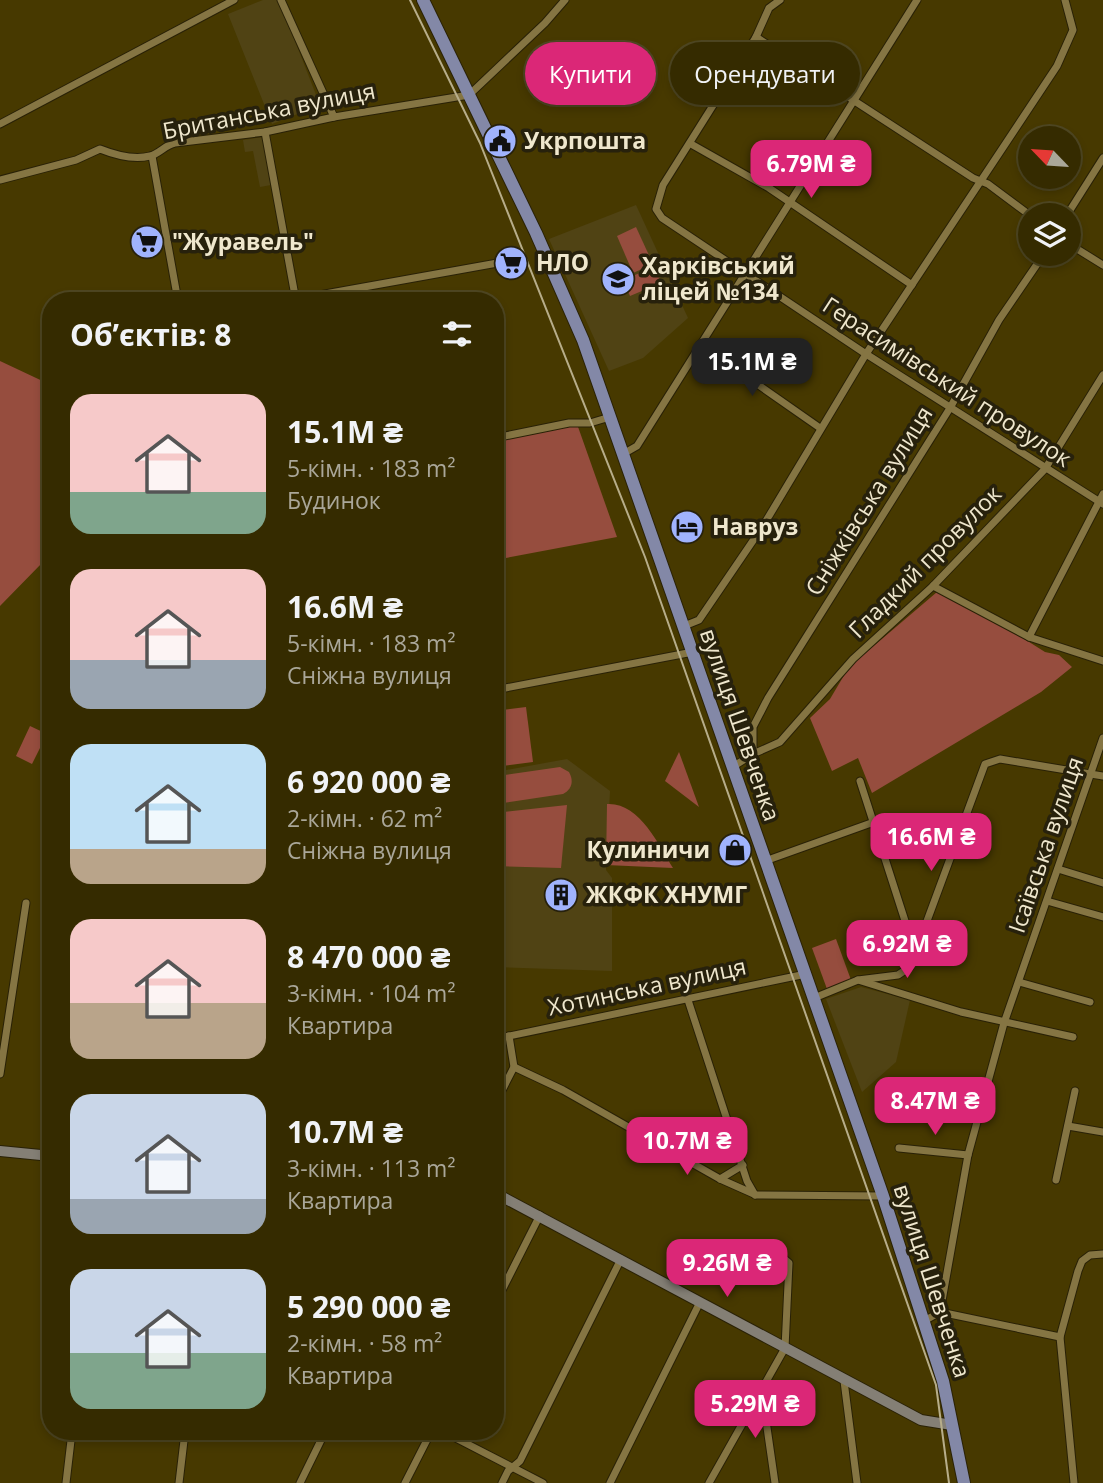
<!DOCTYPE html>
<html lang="uk">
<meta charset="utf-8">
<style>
body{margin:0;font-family:"Open Sans",sans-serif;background:#40370f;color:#f1f3f6;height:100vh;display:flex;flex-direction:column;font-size:26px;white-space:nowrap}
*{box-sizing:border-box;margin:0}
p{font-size:23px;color:#aaa799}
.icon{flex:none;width:38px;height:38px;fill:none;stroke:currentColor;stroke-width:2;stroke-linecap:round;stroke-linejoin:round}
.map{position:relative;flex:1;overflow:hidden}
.side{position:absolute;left:42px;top:292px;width:462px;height:1148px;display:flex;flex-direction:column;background:#352b00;border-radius:28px;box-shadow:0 4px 10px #0003,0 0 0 2px #4f4722}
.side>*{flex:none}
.top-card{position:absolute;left:525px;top:42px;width:472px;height:63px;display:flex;gap:14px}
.needle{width:46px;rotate:295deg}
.controls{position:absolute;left:1018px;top:126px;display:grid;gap:14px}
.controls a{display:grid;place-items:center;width:63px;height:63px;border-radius:50%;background:#352b00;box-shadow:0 4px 10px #0003,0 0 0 2px #4f4722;font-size:35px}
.price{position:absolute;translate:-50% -60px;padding:0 16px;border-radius:14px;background:#db2777;color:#fff;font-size:23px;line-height:46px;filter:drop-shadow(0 2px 4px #0008)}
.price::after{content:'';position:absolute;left:50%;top:42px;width:21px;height:16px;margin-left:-10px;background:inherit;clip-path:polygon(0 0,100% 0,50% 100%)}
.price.on{background:#222;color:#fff}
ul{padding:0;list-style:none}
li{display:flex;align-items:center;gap:21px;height:175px;padding:0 28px}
li span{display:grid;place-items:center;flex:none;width:196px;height:140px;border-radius:21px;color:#555}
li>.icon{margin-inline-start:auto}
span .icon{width:84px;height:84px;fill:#fffc;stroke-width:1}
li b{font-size:30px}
h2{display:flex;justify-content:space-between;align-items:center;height:84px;padding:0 28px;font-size:30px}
.pill{padding:0 24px;border-radius:32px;background:#352b00;box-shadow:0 4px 10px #0003,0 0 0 2px #4f4722;font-size:24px;line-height:63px}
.pill.on{background:#db2777;color:#fff}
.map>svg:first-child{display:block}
</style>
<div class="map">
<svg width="1103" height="1483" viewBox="0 0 1103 1483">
<rect width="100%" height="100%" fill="#473900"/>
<g fill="#504314">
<path d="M263,0H279L320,105L272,124L228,14Z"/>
<path d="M263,137L271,185L260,187L253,151L245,152L243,140Z"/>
<path d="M636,205L688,318L643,358L609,371L549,239Z"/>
<path d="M567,759L610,791L606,870L612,878V971L495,967V772Z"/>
<path d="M861,987L910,1000L896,1062L862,1092L826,999Z"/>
</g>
<g fill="#964d3e">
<path d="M636,227L653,264L633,273L617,236Z"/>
<path d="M654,267L661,283L630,296L623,280Z"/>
<path d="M0,361L51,385V567L42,563L0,606Z"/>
<path d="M577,424L617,537L495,560V441Z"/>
<path d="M937,592L1002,625L1045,652L1059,655L1072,667L1041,692L872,793L858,758L832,771L810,718L830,699L849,667Z"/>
<path d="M526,707L533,762L495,767V711Z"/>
<path d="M30,726L47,734L32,764L16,756Z"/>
<path d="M679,752L699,807L665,781Z"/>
<path d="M560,767L569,772C574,781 572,789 563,794L503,803L495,800L497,776Z"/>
<path d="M607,804C639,802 659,845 673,868L606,865Z"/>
<path d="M567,805L561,868L495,866V813Z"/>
<path d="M836,939L851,980L827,989L812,948Z"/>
</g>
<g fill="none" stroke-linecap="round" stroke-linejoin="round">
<defs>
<g id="street">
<path d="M281,0L334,117"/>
<path d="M780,0L769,8L756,37L663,185L656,209L662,218L866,354L1103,504"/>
<path d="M756,37L973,178L988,184L1031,216"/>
<path d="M0,124L234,0"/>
<path d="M265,132L296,301"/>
<path d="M691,144L769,188L912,285"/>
<path d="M152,156L178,301"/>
<path d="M0,180L76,160L100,149C115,155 134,160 150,156C159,154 165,145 175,143L265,132L334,117L469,95L545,23L565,0"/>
<path d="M1067,215L1103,158"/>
<path d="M1069,244L1103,265"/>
<path d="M286,301L503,262"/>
<path d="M700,344L820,428"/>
<path d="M495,438L569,423H590L610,417"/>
<path d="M623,454L637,446L917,0"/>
<path d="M933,586L1029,637L1103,661"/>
<path d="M684,626L699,620L763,526L866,354L1057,66L1073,30L1065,0"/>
<path d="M1029,637L1103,494"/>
<path d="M495,690L693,652"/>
<path d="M753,754L780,742L853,659L933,586L1045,469L1103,375"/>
<path d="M734,766L753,754V727L768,698L950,408L999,320L1044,254"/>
<path d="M860,781L916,955"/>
<path d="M765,861L874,822"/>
<path d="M1058,869L1103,883"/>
<path d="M1047,901L1103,917"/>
<path d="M858,980L898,975L910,967L985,764L1000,759L1103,776"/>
<path d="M1019,982L1090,1002"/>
<path d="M687,997L747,1181L755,1195"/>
<path d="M814,998L858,980L961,1012L1073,1037"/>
<path d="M495,1039L806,974"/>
<path d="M514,1067L563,1090L720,1179L756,1195L883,1196"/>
<path d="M0,1074L26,903"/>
<path d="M495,1104L514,1067L509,1036"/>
<path d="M1068,1126L1103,1132"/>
<path d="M899,1148L968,1155"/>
<path d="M720,1179L743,1165"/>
<path d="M1056,1180L1075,1091"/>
<path d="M495,1304L540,1215"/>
<path d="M940,1312L1060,1337"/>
<path d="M924,1321L940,1312L968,1155L1004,1023L1103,738"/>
<path d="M844,1381L857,1483"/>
<path d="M762,1393L775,1483"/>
<path d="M444,1432L543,1483"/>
<path d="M66,1483L72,1432"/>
<path d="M179,1483L185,1432"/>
<path d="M300,1483L325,1432"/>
<path d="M405,1483L431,1432"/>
<path d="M502,1483L508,1471L520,1461L621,1259"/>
<path d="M610,1483L700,1302"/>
<path d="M709,1483L785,1348L789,1263L783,1258L752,1251"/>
<path d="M1074,1483L1060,1337L1078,1271L1082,1261L1090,1255L1103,1254"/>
</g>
<g id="secondary">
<path d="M0,1151L51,1156"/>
<path d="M495,1193L921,1420L952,1425"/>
</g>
<path id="primary" d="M423,0L536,233L583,340L883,1196L943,1381L964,1483"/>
</defs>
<use href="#street" stroke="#292106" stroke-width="9"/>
<use href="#secondary" stroke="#292106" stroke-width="12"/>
<use href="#primary" stroke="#292106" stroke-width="14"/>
<use href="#street" stroke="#857543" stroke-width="7"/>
<use href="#secondary" stroke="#847f75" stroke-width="10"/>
<use href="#primary" stroke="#8388a7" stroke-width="12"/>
<path stroke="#b7ad89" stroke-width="2" d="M410,0L480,143L645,557L936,1385L949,1483"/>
</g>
<defs>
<symbol id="civic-disc" viewBox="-11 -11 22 22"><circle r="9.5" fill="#a0b3fd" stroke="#27210c"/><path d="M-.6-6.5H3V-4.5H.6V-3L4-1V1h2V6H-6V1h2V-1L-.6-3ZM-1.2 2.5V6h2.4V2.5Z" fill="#111"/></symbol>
<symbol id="supermarket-disc" viewBox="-11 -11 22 22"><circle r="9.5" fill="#a0b3fd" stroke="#27210c"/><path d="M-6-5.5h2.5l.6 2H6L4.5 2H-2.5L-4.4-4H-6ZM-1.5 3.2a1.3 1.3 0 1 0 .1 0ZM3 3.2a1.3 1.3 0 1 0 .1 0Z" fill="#111"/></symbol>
<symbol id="school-disc" viewBox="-11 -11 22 22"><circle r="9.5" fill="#a0b3fd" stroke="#27210c"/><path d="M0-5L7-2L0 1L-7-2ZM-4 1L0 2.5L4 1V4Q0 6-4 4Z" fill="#111"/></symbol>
<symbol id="hotel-disc" viewBox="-11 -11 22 22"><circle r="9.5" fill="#a0b3fd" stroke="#27210c"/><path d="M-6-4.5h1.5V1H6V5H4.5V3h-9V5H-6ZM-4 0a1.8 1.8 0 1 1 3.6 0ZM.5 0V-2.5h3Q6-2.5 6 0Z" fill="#111"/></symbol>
<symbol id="shop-disc" viewBox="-11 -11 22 22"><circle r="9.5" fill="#a0b3fd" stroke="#27210c"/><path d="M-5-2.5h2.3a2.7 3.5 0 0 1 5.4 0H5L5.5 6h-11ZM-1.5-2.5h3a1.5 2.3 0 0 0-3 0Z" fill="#111"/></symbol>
<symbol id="building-disc" viewBox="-11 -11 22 22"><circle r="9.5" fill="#a0b3fd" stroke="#27210c"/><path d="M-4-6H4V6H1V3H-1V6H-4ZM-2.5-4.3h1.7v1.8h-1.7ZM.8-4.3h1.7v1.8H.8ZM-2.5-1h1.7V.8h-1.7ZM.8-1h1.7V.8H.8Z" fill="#111"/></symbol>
</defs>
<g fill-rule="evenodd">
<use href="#civic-disc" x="481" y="122" width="38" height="38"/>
<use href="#supermarket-disc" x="128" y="223" width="38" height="38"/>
<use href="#supermarket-disc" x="492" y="244" width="38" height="38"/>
<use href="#school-disc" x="599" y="260" width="38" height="38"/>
<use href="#hotel-disc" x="668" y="508" width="38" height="38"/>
<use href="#shop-disc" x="716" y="831" width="38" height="38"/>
<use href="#building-disc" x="542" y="876" width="38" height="38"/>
</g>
<g text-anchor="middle" stroke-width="7" stroke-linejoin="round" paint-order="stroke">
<g font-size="23" fill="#efe7cd" stroke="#27210c">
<text transform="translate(269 111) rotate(-11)" y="8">Британська вулиця</text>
<text transform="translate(947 382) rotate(33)" y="8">Герасимівський провулок</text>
<text transform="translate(869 501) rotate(-58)" y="8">Сніжківська вулиця</text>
<text transform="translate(925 562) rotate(-45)" y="8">Гладкий провулок</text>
<text transform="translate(740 725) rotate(71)" y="8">вулиця Шевченка</text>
<text transform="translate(1046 845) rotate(-71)" y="8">Ісаївська вулиця</text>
<text transform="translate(647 987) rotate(-12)" y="8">Хотинська вулиця</text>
<text transform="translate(932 1281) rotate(72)" y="8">вулиця Шевченка</text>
</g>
<g font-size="23" font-weight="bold" fill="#efe7cd" stroke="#27210c" text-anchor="start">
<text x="524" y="149">Укрпошта</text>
<text x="172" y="250">"Журавель"</text>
<text x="536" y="271">НЛО</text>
<text x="642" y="274">Харківський<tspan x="642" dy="26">ліцей №134</tspan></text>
<text x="712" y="535">Навруз</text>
<text x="710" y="858" text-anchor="end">Кулиничи</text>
<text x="586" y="903">ЖКФК ХНУМГ</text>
</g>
</g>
</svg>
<div class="controls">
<a><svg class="needle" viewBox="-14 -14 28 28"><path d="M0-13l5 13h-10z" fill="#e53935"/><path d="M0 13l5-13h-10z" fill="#aaa799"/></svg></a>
<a><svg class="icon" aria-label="layers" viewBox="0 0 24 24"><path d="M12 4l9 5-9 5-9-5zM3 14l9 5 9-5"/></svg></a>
</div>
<b class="price" style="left:811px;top:200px">6.79M ₴</b>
<b class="price on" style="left:752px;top:398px">15.1M ₴</b>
<b class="price" style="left:931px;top:873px">16.6M ₴</b>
<b class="price" style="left:907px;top:980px">6.92M ₴</b>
<b class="price" style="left:935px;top:1137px">8.47M ₴</b>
<b class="price" style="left:687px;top:1177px">10.7M ₴</b>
<b class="price" style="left:727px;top:1299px">9.26M ₴</b>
<b class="price" style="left:755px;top:1440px">5.29M ₴</b>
<div class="top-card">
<a class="pill on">Купити</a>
<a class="pill">Орендувати</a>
</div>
<section class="side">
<h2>Об’єктів: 8<svg class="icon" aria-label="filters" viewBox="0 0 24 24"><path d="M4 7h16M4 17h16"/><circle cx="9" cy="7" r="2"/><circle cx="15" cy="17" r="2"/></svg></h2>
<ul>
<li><span style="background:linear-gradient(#f6c9c9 70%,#7fa58c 0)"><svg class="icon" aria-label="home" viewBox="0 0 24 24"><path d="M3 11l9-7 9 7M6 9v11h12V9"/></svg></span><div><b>15.1M ₴</b><p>5-кімн. · 183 m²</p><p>Будинок</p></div></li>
<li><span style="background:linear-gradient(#f6c9c9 65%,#9aa5b1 0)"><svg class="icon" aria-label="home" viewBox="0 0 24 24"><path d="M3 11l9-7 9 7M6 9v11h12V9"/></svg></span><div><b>16.6M ₴</b><p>5-кімн. · 183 m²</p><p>Сніжна вулиця</p></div></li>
<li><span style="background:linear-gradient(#bfe0f5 75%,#b9a48a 0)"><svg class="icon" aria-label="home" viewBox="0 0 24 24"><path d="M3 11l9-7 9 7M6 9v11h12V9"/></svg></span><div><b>6 920 000 ₴</b><p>2-кімн. · 62 m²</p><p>Сніжна вулиця</p></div></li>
<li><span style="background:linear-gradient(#f6c9c9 60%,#b9a48a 0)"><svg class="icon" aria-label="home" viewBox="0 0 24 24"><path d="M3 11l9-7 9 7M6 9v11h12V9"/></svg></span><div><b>8 470 000 ₴</b><p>3-кімн. · 104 m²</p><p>Квартира</p></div></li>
<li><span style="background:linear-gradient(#c9d6e8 75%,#9aa5b1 0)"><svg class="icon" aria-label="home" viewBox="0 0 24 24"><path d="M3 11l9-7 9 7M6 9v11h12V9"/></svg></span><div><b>10.7M ₴</b><p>3-кімн. · 113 m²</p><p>Квартира</p></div></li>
<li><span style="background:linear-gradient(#c9d6e8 60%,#7fa58c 0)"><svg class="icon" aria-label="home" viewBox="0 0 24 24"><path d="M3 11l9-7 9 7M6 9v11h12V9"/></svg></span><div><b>5 290 000 ₴</b><p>2-кімн. · 58 m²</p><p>Квартира</p></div></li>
</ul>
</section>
</div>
